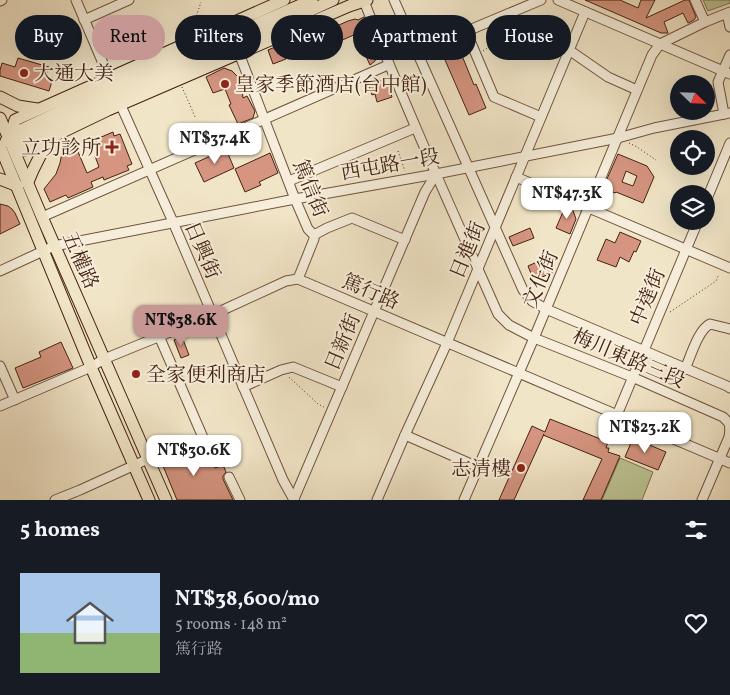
<!DOCTYPE html>
<meta charset="utf-8">
<style>
body{margin:0;font-family:Vollkorn,"Noto Serif TC",serif;background:#20242c;color:#f1f3f6;height:100vh;display:flex;flex-direction:column;font-size:19px;white-space:nowrap}
*{box-sizing:border-box;margin:0}
p{font-size:16px;color:#9ea1a6}
.icon{flex:none;width:28px;height:28px;fill:none;stroke:currentColor;stroke-width:2;stroke-linecap:round;stroke-linejoin:round}
.map{position:relative;height:500px;overflow:hidden}
.side{display:flex;flex-direction:column;background:#171b24;flex:1}
.side>*{flex:none}
.guide{position:absolute;left:15px;top:15px;width:700px;height:45px;display:flex;gap:10px}
.needle{width:32px;rotate:113deg}
.tools{position:absolute;left:670px;top:75px;display:grid;gap:10px}
.tools a{display:grid;place-items:center;width:45px;height:45px;border-radius:50%;background:#171b24;box-shadow:0 5px 20px #0002;font-size:25px}
.price{position:absolute;translate:-50% -42px;padding:0 11px;border-radius:10px;background:#fff;color:#222;font-size:16px;line-height:32px;filter:drop-shadow(0 1px 2px #0008)}
.price::after{content:'';position:absolute;left:50%;top:30px;width:15px;height:11px;margin-left:-8px;background:inherit;clip-path:polygon(0 0,100% 0,50% 100%)}
.price.on{background:#c59692;color:#111}
ul{padding:0;list-style:none}
li{display:flex;align-items:center;gap:15px;height:125px;padding:0 20px}
li+li{border-top:1px solid #363941}
li span{display:grid;place-items:center;flex:none;width:140px;height:100px;border-radius:0px;color:#555}
li>.icon{margin-inline-start:auto}
span .icon{width:60px;height:60px;fill:#fffc;stroke-width:1}
li b{font-size:21px}
h2{display:flex;justify-content:space-between;align-items:center;height:60px;padding:0 20px;font-size:21px}
.chip{padding:0 18px;border-radius:22px;background:#171b24;box-shadow:0 5px 20px #0002;font-size:18px;line-height:45px}
.chip.on{background:#c59692;color:#111}
.map>svg:first-child{display:block}
</style>
<div class="map">
<svg width="730" height="500" viewBox="0 0 730 500">
<rect width="100%" height="100%" fill="#f1e5c7"/>
<filter id="stains"><feTurbulence type="fractalNoise" baseFrequency=".004" numOctaves="4"/><feColorMatrix values="0 0 0 0 .2 0 0 0 0 .09 0 0 0 0 .02 0 0 0 .5 -.17"/></filter>
<radialGradient id="worn" r=".72"><stop offset=".6" stop-color="#630" stop-opacity="0"/><stop offset="1" stop-color="#630" stop-opacity=".3"/></radialGradient>
<g fill="#bcc494" stroke="#807352">
<path d="M703,0H730V3L708,11Z"/>
<path d="M620,458L653,472L642,500H602Z"/>
</g>
<g fill="#d59581" stroke="#452211" fill-rule="evenodd">
<path d="M585,0H620L638,8L641,0H655L646,18L685,0H689L696,17L694,20L688,23L683,13L664,22L668,33H661Z"/>
<path d="M364,17L378,53L375,61L370,65L356,34L329,46L328,44L309,54L301,39L319,29L321,33L348,21L355,19L358,20Z"/>
<path d="M280,45L286,59L273,64L268,50Z"/>
<path d="M458,46L474,85L476,84L486,108L469,115L442,53Z"/>
<path d="M18,58L49,67L46,76L53,78L49,91L0,76V70L2,63L15,67Z"/>
<path d="M224,68L232,71L241,80L243,98L247,96L255,111L253,118L238,124L229,105L231,104L225,89L213,93L206,77Z"/>
<path d="M377,79L388,84L392,97L377,102L375,94L372,95L368,84Z"/>
<path d="M113,132L114,136L120,134L132,164L127,166L129,170L104,180L103,177L91,182L93,187L68,198L66,195L50,202L44,189L56,174L60,163L62,153L76,147L87,173L99,167L95,156L98,154L92,141Z"/>
<path d="M226,149L234,168L204,182L195,163Z"/>
<path d="M270,153L278,173L259,182L261,185L245,192L235,169Z"/>
<path d="M618,154L647,166L654,177L643,203L616,192L615,193L603,188ZM626,171L637,176L633,186L622,182Z"/>
<path d="M0,204L8,206L12,209L15,213L20,224L0,234Z"/>
<path d="M566,205L572,208L576,219L570,234L556,228Z"/>
<path d="M530,228L534,238L513,246L509,237Z"/>
<path d="M620,232L641,241L636,252L634,251L629,262L620,257L616,267L597,260L606,239L615,243Z"/>
<path d="M546,258L553,272L534,281L528,266Z"/>
<path d="M182,337L189,355L181,358L174,340Z"/>
<path d="M61,342L73,368L23,388L15,368L41,357L39,352Z"/>
<path d="M550,419L608,442L606,448H609L608,452L620,456L601,500H583L602,459L543,435L544,434L514,500H499L532,426L545,432Z"/>
<path d="M633,438L666,452L658,470L625,457Z"/>
<path d="M188,444L199,467L212,461L215,468L223,465L226,472L223,476V479L233,500H177L159,456Z"/>
</g>
<g fill="none" stroke-linecap="round" stroke-linejoin="round">
<defs>
<g id="minor">
<path d="M76,0L111,82"/>
<path d="M394,0L417,52L523,290L532,301L546,309L727,386L730,388"/>
<path d="M558,0L730,74"/>
<path d="M695,0L705,22"/>
<path d="M0,1L2,0"/>
<path d="M364,1C405,107 452,210 498,314L509,325L534,338L632,377L723,417L729,423L730,430"/>
<path d="M727,14L730,27"/>
<path d="M84,20L129,0"/>
<path d="M466,31L494,97L541,117"/>
<path d="M237,48L295,199L308,229L314,235V239L298,279"/>
<path d="M569,50L608,77L637,90"/>
<path d="M417,52L541,0"/>
<path d="M118,99L173,222L283,480L294,500"/>
<path d="M724,114L718,82L730,55"/>
<path d="M516,177L730,268"/>
<path d="M289,181L415,128"/>
<path d="M706,201L730,143"/>
<path d="M42,217L388,65"/>
<path d="M314,235L327,228L352,218L405,240"/>
<path d="M0,271L54,246L295,199L436,174L618,138L654,128L730,113"/>
<path d="M159,336L208,449"/>
<path d="M0,366L15,400"/>
<path d="M685,369C691,356 698,330 710,324L730,329"/>
<path d="M243,387L281,370L293,367L342,387"/>
<path d="M0,406L91,367L104,359L212,315L286,281L298,279L730,463"/>
<path d="M617,415L698,221"/>
<path d="M405,435L478,467"/>
<path d="M229,477L240,500"/>
<path d="M294,499L425,192L436,174"/>
<path d="M55,500L80,490L148,459"/>
<path d="M377,500L405,435L447,343L585,12"/>
<path d="M464,500L534,338L652,55L660,44L705,22L730,12"/>
<path d="M702,500L729,437L730,430"/>
</g>
<g id="major">
<path d="M0,97L18,106L37,109"/>
<path d="M0,118L42,217L166,500"/>
<path d="M9,140L25,150L108,110L349,6L367,0"/>
<path d="M9,140L23,139L105,101L235,45L333,0"/>
<path d="M9,140L15,120L284,0"/>
<path d="M6,141L9,140L21,130L101,92L312,0"/>
<path d="M0,146L91,367L149,500"/>
<path d="M0,179L18,186"/>
<path d="M28,182L33,170L48,140"/>
</g>
</defs>
<use href="#minor" stroke="#70533e" stroke-width="11"/>
<use href="#major" stroke="#452211" stroke-width="13"/>
<g stroke="#452211" stroke-width="1" stroke-dasharray="1 2.5" stroke-linecap="butt">
<path d="M192,29L201,2"/>
<path d="M483,51L500,39L518,47L535,59"/>
<path d="M182,87L196,119"/>
<path d="M689,131L694,139"/>
<path d="M629,143L637,147L656,160"/>
<path d="M398,151L405,171"/>
<path d="M706,153L713,161"/>
<path d="M670,312L716,281L719,274"/>
<path d="M289,377L318,404L324,407"/>
</g>
<use href="#minor" stroke="#f6eedb" stroke-width="9"/>
<use href="#major" stroke="#f1e5c7" stroke-width="11"/>
</g>
<g fill="#8f2418" stroke="#f6eedb" stroke-width="2">
<circle cx="24" cy="73" r="5"/>
<circle cx="225" cy="84" r="5"/>
<path d="M109.5 139.5h5v5h5v5h-5v5h-5v-5h-5v-5h5z"/>
<circle cx="136" cy="374" r="5"/>
<circle cx="521" cy="468" r="5"/>
</g>
<g text-anchor="middle" stroke-width="4" stroke-linejoin="round" paint-order="stroke">
<g font-size="20" fill="#452211" stroke="#f6eedb" text-anchor="start">
<text x="34" y="80">大通大美</text>
<text x="235" y="91">皇家季節酒店(台中館)</text>
<text x="101" y="154" text-anchor="end">立功診所</text>
<text x="146" y="381">全家便利商店</text>
<text x="511" y="475" text-anchor="end">志清樓</text>
</g>
<g font-size="20" fill="#452211" stroke="#f6eedb">
<text transform="translate(390 164) rotate(-10)" y="7">西屯路一段</text>
<text transform="translate(311 188) rotate(68)" y="7">篤信街</text>
<text transform="translate(203 250) rotate(67)" y="7">日興街</text>
<text transform="translate(467 250) rotate(-67)" y="7">日進街</text>
<text transform="translate(81 260) rotate(66)" y="7">五權路</text>
<text transform="translate(540 279) rotate(-67)" y="7">文化街</text>
<text transform="translate(371 291) rotate(23)" y="7">篤行路</text>
<text transform="translate(647 297) rotate(-67)" y="7">中達街</text>
<text transform="translate(342 342) rotate(-67)" y="7">日新街</text>
<text transform="translate(629 358) rotate(23)" y="7">梅川東路三段</text>
</g>
</g>
<rect width="100%" height="100%" filter="url(#stains)"/>
<rect width="100%" height="100%" fill="url(#worn)"/>
</svg>
<div class="tools">
<a><svg class="needle" viewBox="-14 -14 28 28"><path d="M0-13l5 13h-10z" fill="#e53935"/><path d="M0 13l5-13h-10z" fill="#9ea1a6"/></svg></a>
<a><svg class="icon" aria-label="locate" viewBox="0 0 24 24"><circle cx="12" cy="12" r="6"/><path d="M12 2v4M12 18v4M2 12h4M18 12h4"/></svg></a>
<a><svg class="icon" aria-label="layers" viewBox="0 0 24 24"><path d="M12 4l9 5-9 5-9-5zM3 14l9 5 9-5"/></svg></a>
</div>
<b class="price" style="left:215px;top:165px">NT$37.4K</b>
<b class="price" style="left:567px;top:220px">NT$47.3K</b>
<b class="price on" style="left:181px;top:347px">NT$38.6K</b>
<b class="price" style="left:645px;top:454px">NT$23.2K</b>
<b class="price" style="left:194px;top:477px">NT$30.6K</b>
<div class="guide">
<a class="chip">Buy</a>
<a class="chip on">Rent</a>
<a class="chip">Filters</a>
<a class="chip">New</a>
<a class="chip">Apartment</a>
<a class="chip">House</a>
</div>
</div>
<section class="side">
<h2>5 homes<svg class="icon" aria-label="filters" viewBox="0 0 24 24"><path d="M4 7h16M4 17h16"/><circle cx="9" cy="7" r="2"/><circle cx="15" cy="17" r="2"/></svg></h2>
<ul>
<li><span style="background:linear-gradient(#a9c7e8 60%,#8fb573 0)"><svg class="icon" aria-label="home" viewBox="0 0 24 24"><path d="M3 11l9-7 9 7M6 9v11h12V9"/></svg></span><div><b>NT$38,600/mo</b><p>5 rooms · 148 m²</p><p>篤行路</p></div><svg class="icon" aria-label="heart" viewBox="0 0 24 24"><path d="M12 20l-8-8c-3-5 5-10 8-4 3-6 11-1 8 4z"/></svg></li>
</ul>
</section>
